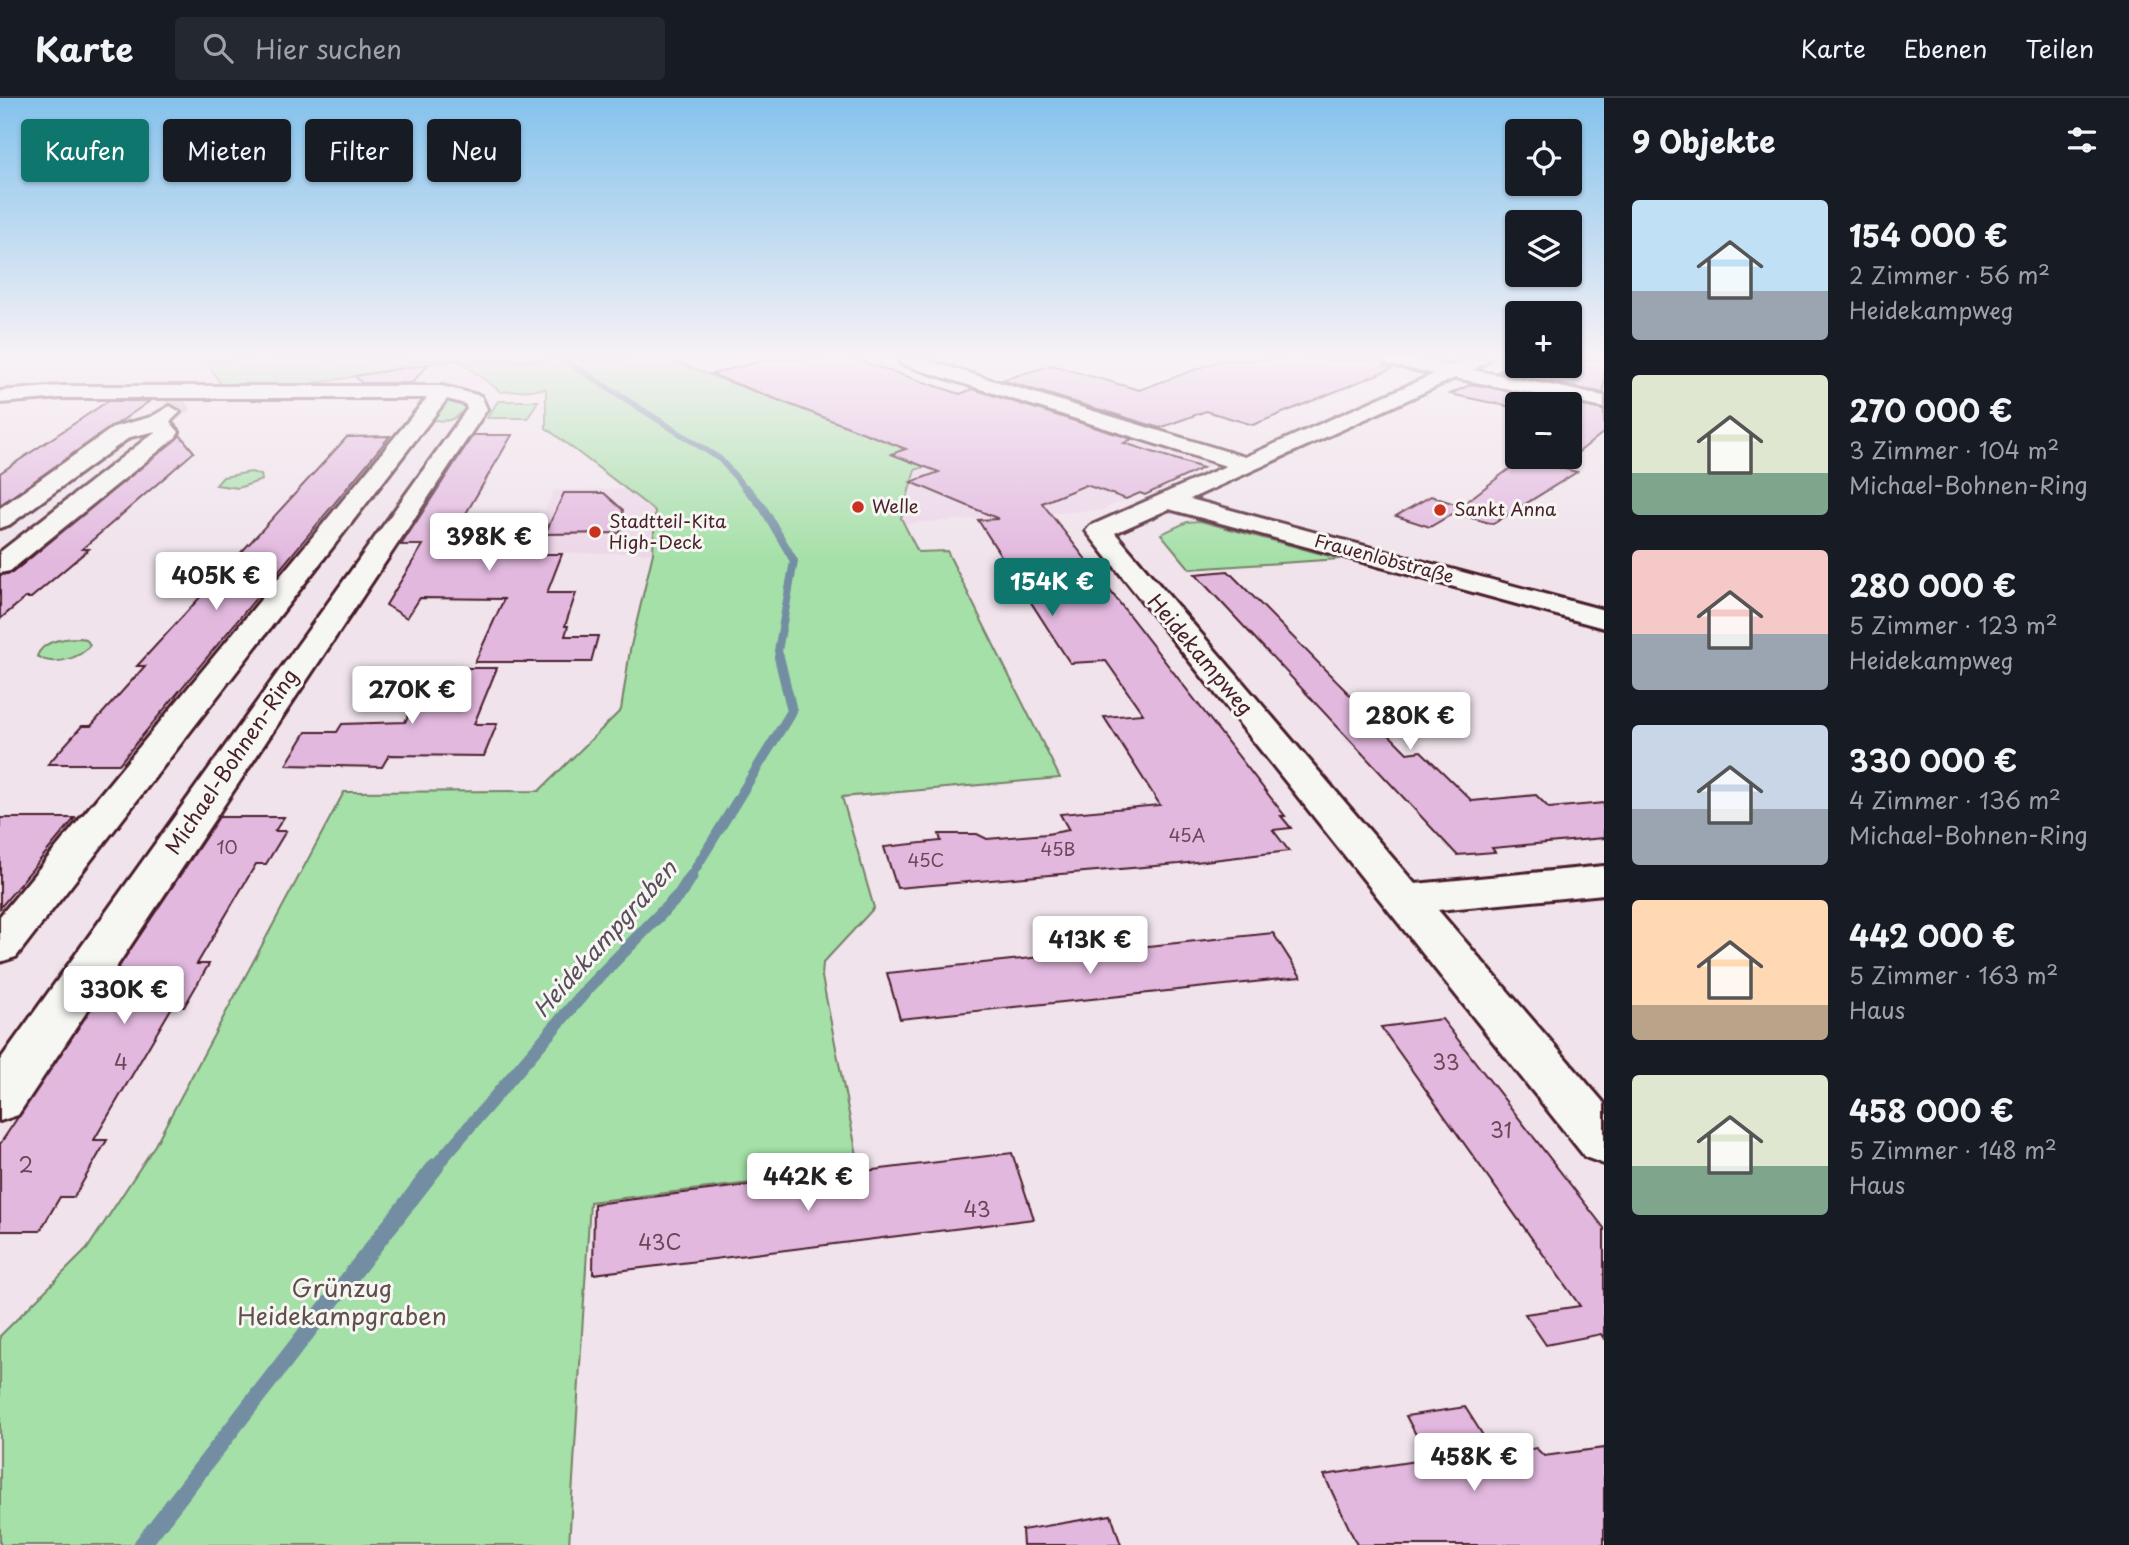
<!DOCTYPE html>
<html lang="de">
<meta charset="utf-8">
<style>
body{margin:0;font-family:"Playpen Sans",sans-serif;background:#242831;color:#f1f3f6;height:100vh;display:flex;flex-direction:column;font-size:26px;white-space:nowrap}
*{box-sizing:border-box;margin:0}
p{font-size:23px;color:#9ea1a6}
.icon{flex:none;width:38px;height:38px;fill:none;stroke:currentColor;stroke-width:2;stroke-linecap:round;stroke-linejoin:round}
.map{position:relative;flex:1;overflow:hidden}
.panel{display:flex;flex-direction:column;background:#171b24;width:525px}
.panel>*{flex:none}
.hud{position:absolute;left:21px;top:21px;width:665px;height:63px;display:flex;gap:14px}
.fabs{position:absolute;left:1505px;top:21px;display:grid;gap:14px}
.fabs a{display:grid;place-items:center;width:77px;height:77px;border-radius:7px;background:#171b24;box-shadow:0 2px 5px #0004;font-size:35px}
.price{position:absolute;translate:-50% -60px;padding:0 16px;border-radius:7px;background:#fff;color:#222;font-size:23px;line-height:46px;filter:drop-shadow(0 2px 4px #0008)}
.price::after{content:'';position:absolute;left:50%;top:42px;width:21px;height:16px;margin-left:-10px;background:inherit;clip-path:polygon(0 0,100% 0,50% 100%)}
.price.selected{background:#0f766e;color:#fff}
ul{padding:0;list-style:none}
li{display:flex;align-items:center;gap:21px;height:175px;padding:0 28px}
li span{display:grid;place-items:center;flex:none;width:196px;height:140px;border-radius:7px;color:#555}
li>.icon{margin-inline-start:auto}
span .icon{width:84px;height:84px;fill:#fffc;stroke-width:1}
li b{font-size:30px}
h2{display:flex;justify-content:space-between;align-items:center;height:84px;padding:0 28px;font-size:30px}
.chip{padding:0 24px;border-radius:7px;background:#171b24;box-shadow:0 2px 5px #0004;font-size:24px;line-height:63px}
.chip.selected{background:#0f766e;color:#fff}
header{display:flex;align-items:center;gap:42px;box-sizing:border-box;height:98px;padding:0 35px;background:#171b24;border-bottom:2px solid #363941}
header strong{font-size:33px}
nav{display:flex;gap:38px;margin-inline-start:auto;font-size:24px}
.search{width:490px;height:63px;background:#242831;display:flex;align-items:center;gap:18px;box-sizing:border-box;padding:0 24px;border-radius:7px;color:#9ea1a6;font-size:26px}
main{display:flex;flex:1;min-height:0}
.map>svg:first-child{display:block}
</style>
<header>
<strong>Karte</strong>
<div class="search"><svg class="icon" aria-label="search" viewBox="0 0 24 24"><circle cx="10" cy="10" r="6"/><path d="M15 15l6 6"/></svg>Hier suchen</div>
<nav><a>Karte</a><a>Ebenen</a><a>Teilen</a></nav>
</header>
<main>
<div class="map">
<svg width="1604" height="1447" viewBox="0 0 1604 1447">
<rect width="100%" height="100%" fill="#f0e3ec"/>
<filter id="ink" filterUnits="userSpaceOnUse"><feTurbulence type="fractalNoise" baseFrequency=".0143" numOctaves="2"/><feDisplacementMap in="SourceGraphic" scale="14" xChannelSelector="R" yChannelSelector="G"/><feConvolveMatrix kernelMatrix="1 2 1 2 8 2 1 2 1" color-interpolation-filters="sRGB"/></filter>
<g filter="url(#ink)">
<g fill="#ecd6e8">
<path d="M0,262H206L222,288H73L0,293Z"/>
<path d="M456,262L488,285L461,290L297,288Z"/>
<path d="M1034,308L1215,366L1101,412L904,426L901,420L915,372L937,341Z"/>
<path d="M626,391L655,413L653,455H527L554,392Z"/>
</g>
<g fill="#a4e0a7" stroke="#778069" stroke-width="2">
<path d="M206,262H456L297,288H222Z"/>
<path d="M458,262H670L883,342L890,340L903,352L892,356L917,366L947,355L969,352L915,372L901,420L918,454L947,453L1060,680L842,699L874,810L823,865L822,879L860,1072L590,1104L569,1447H0V1238L87,1151L155,1047L344,694L539,693L621,612L630,552L653,455L655,413L546,330V291L501,294Z"/>
<path d="M446,297L463,302L467,309C455,323 446,326 428,320Z"/>
<path d="M498,303H538L528,320H487Z"/>
<path d="M251,374L261,377L262,382L238,390L216,387L223,379Z"/>
<path d="M1200,423L1340,461L1190,471L1161,436L1187,424Z"/>
<path d="M80,540L86,541L90,547C80,561 52,569 37,558C43,542 65,540 80,540Z"/>
</g>
<g fill="none" stroke-linecap="round" stroke-linejoin="round">
<path stroke="#738ea2" stroke-width="6" d="M564,262L720,361L747,392"/>
<path stroke="#738ea2" stroke-width="8" d="M746,390L762,408L794,463L778,553L780,560"/>
<path stroke="#738ea2" stroke-width="10" d="M689,781L792,613L779,559"/>
<path stroke="#738ea2" stroke-width="13" d="M434,1070L590,888L680,796L691,779"/>
<path stroke="#738ea2" stroke-width="17" d="M142,1447L436,1068"/>
</g>
<g fill="#e2b8df" stroke="#4a1f2b" stroke-width="2">
<path d="M766,262H857L960,296L973,291L1132,341L1124,345L1203,370L1145,397L1140,395L1126,401L1086,387L1042,405L1285,718H1281L1291,730L1273,732L1289,753L1179,766L897,790L884,749L941,743L939,736H977L987,741L1047,736L1069,732L1060,716L1160,707L1104,619L1143,616L1106,563L1070,565L978,422L999,421L911,384L939,374L891,356L906,351L711,276Z"/>
<path d="M1222,262H1381L1385,268L1393,270L1253,327L1206,313L1160,330L1002,282L1052,267L1139,292Z"/>
<path d="M1570,262H1604V295L1497,274L1511,268H1570Z"/>
<path d="M429,266L412,285H362L355,278Z"/>
<path d="M1472,286L1604,312V334L1570,361V306H1517L1516,310L1450,296Z"/>
<path d="M108,303H150L0,407V375Z"/>
<path d="M180,337L194,354L82,451H89L31,500H25L0,521V477L12,475Z"/>
<path d="M473,337H512L458,429H465L448,456H562L547,495H576L565,528H568L565,538H598L591,564H475L504,501L420,500L407,520L386,507L423,447H401Z"/>
<path d="M390,338L119,666H48L82,628H91L145,568H137L347,339Z"/>
<path d="M1522,361L1577,374L1493,426L1454,415L1430,429L1396,418L1431,398L1461,408Z"/>
<path d="M564,395H604L623,412L620,435L545,436Z"/>
<path d="M1228,473L1407,655L1421,653L1472,703L1536,697L1549,710L1604,705V740L1492,750L1495,754L1457,757L1195,476Z"/>
<path d="M432,570H497L474,626H497L484,658L389,657L382,669L286,667L306,634H337L342,626L405,624Z"/>
<path d="M219,719H284L275,733H286L266,766H256L197,866H209L184,909H172L94,1042H107L74,1099H60L40,1133H0V1046Z"/>
<path d="M0,720H75L0,810Z"/>
<path d="M1273,835L1301,879L900,921L887,875Z"/>
<path d="M1442,921L1604,1130V1241L1601,1236L1546,1247L1525,1216L1580,1208L1381,929Z"/>
<path d="M1012,1055L1034,1121L593,1176L594,1106Z"/>
<path d="M1465,1309L1496,1358L1536,1350L1544,1358L1604,1350V1447H1357L1324,1377L1429,1361L1406,1318Z"/>
<path d="M1111,1417L1121,1447H1023L1022,1432Z"/>
</g>
<g fill="none" stroke-linecap="round" stroke-linejoin="round">
<path stroke="#cfbcc5" stroke-width="21" stroke-dasharray="21 10" stroke-linecap="butt" d="M170,314L185,303"/>
<defs>
<g id="street">
<path d="M898,262H926L1245,359L1434,276L1387,266L1384,262H1420L1451,268L1465,262H1489L1473,272L1604,298V310L1455,280L1190,401L1604,512V530L1169,411L1115,435L1415,786L1604,768V796L1438,812L1604,1005V1066L1585,1059L1086,433L1090,428L1226,368L901,266Z"/>
<path d="M61,288H442L481,298L487,311L18,1017L0,1023V962L467,311L465,306L447,301L16,859L0,864V818L427,300H61L0,305V293Z"/>
<path d="M170,308L180,314L170,324L179,334L176,339L10,473L0,475V454L156,333L130,339L9,427L0,430V410L114,329L151,319Z"/>
</g>
</defs>
<use href="#street" stroke="#4a1f2b" stroke-width="6"/>
<use href="#street" fill="#f6f6f2" fill-rule="evenodd"/>
</g>
</g>
<linearGradient id="sky" x2="0" y2="1"><stop stop-color="#84c2ec"/><stop offset="0.56" stop-color="#f8f2f6"/><stop offset="1" stop-color="#f8f2f6" stop-opacity="0"/></linearGradient>
<rect width="1604" height="464" fill="url(#sky)"/>
<g fill="#c8321e" stroke="#f6f6f2" stroke-width="2.5">
<circle cx="858" cy="409" r="7"/>
<circle cx="1440" cy="412" r="7"/>
<circle cx="595" cy="434" r="7"/>
</g>
<g text-anchor="middle" stroke-width="6" stroke-linejoin="round" paint-order="stroke">
<g font-size="18" fill="#4a1f2b" stroke="#f6f6f2" text-anchor="start">
<text x="872" y="415">Welle</text>
<text x="1454" y="418">Sankt Anna</text>
<text x="609" y="430">Stadtteil-Kita<tspan x="609" dy="21">High-Deck</tspan></text>
</g>
<g font-size="18" fill="#4a1f2b" stroke="#f6f6f2">
<text transform="translate(1384 461) rotate(15)" y="6">Frauenlobstraße</text>
</g>
<g font-size="18" fill="#704558">
<text x="1187" y="744">45A</text>
<text x="227" y="756">10</text>
<text x="1058" y="758">45B</text>
<text x="926" y="769">45C</text>
</g>
<g font-size="21" fill="#4a1f2b" stroke="#f6f6f2">
<text transform="translate(1200 557) rotate(50)" y="7">Heidekampweg</text>
<text transform="translate(232 664) rotate(-56)" y="7">Michael-Bohnen-Ring</text>
</g>
<g font-size="21" fill="#704558">
<text x="121" y="972">4</text>
<text x="1446" y="972">33</text>
<text x="1501" y="1040">31</text>
<text x="26" y="1075">2</text>
<text x="977" y="1119">43</text>
<text x="660" y="1152">43C</text>
</g>
<g font-size="23" font-style="italic" fill="#5b4d5c" stroke="#f6f6f2">
<text transform="translate(605 841) rotate(-48)" y="8">Heidekampgraben</text>
</g>
<g font-size="24" fill="#604f4a" stroke="#f6f6f2">
<text x="342" y="1199">Grünzug<tspan x="342" dy="28">Heidekampgraben</tspan></text>
</g>
</g>
</svg>
<div class="fabs">
<a><svg class="icon" aria-label="locate" viewBox="0 0 24 24"><circle cx="12" cy="12" r="6"/><path d="M12 2v4M12 18v4M2 12h4M18 12h4"/></svg></a>
<a><svg class="icon" aria-label="layers" viewBox="0 0 24 24"><path d="M12 4l9 5-9 5-9-5zM3 14l9 5 9-5"/></svg></a>
<a>+</a>
<a>−</a>
</div>
<b class="price" style="left:489px;top:475px">398K €</b>
<b class="price" style="left:216px;top:514px">405K €</b>
<b class="price selected" style="left:1052px;top:520px">154K €</b>
<b class="price" style="left:412px;top:628px">270K €</b>
<b class="price" style="left:1410px;top:654px">280K €</b>
<b class="price" style="left:1090px;top:878px">413K €</b>
<b class="price" style="left:124px;top:928px">330K €</b>
<b class="price" style="left:808px;top:1115px">442K €</b>
<b class="price" style="left:1474px;top:1395px">458K €</b>
<div class="hud">
<a class="chip selected">Kaufen</a>
<a class="chip">Mieten</a>
<a class="chip">Filter</a>
<a class="chip">Neu</a>
</div>
</div>
<section class="panel">
<h2>9 Objekte<svg class="icon" aria-label="filters" viewBox="0 0 24 24"><path d="M4 7h16M4 17h16"/><circle cx="9" cy="7" r="2"/><circle cx="15" cy="17" r="2"/></svg></h2>
<ul>
<li><span style="background:linear-gradient(#bfe0f5 65%,#9aa5b1 0)"><svg class="icon" aria-label="home" viewBox="0 0 24 24"><path d="M3 11l9-7 9 7M6 9v11h12V9"/></svg></span><div><b>154 000 €</b><p>2 Zimmer · 56 m²</p><p>Heidekampweg</p></div></li>
<li><span style="background:linear-gradient(#dfe7d0 70%,#7fa58c 0)"><svg class="icon" aria-label="home" viewBox="0 0 24 24"><path d="M3 11l9-7 9 7M6 9v11h12V9"/></svg></span><div><b>270 000 €</b><p>3 Zimmer · 104 m²</p><p>Michael-Bohnen-Ring</p></div></li>
<li><span style="background:linear-gradient(#f6c9c9 60%,#9aa5b1 0)"><svg class="icon" aria-label="home" viewBox="0 0 24 24"><path d="M3 11l9-7 9 7M6 9v11h12V9"/></svg></span><div><b>280 000 €</b><p>5 Zimmer · 123 m²</p><p>Heidekampweg</p></div></li>
<li><span style="background:linear-gradient(#c9d6e8 60%,#9aa5b1 0)"><svg class="icon" aria-label="home" viewBox="0 0 24 24"><path d="M3 11l9-7 9 7M6 9v11h12V9"/></svg></span><div><b>330 000 €</b><p>4 Zimmer · 136 m²</p><p>Michael-Bohnen-Ring</p></div></li>
<li><span style="background:linear-gradient(#ffd9b3 75%,#b9a48a 0)"><svg class="icon" aria-label="home" viewBox="0 0 24 24"><path d="M3 11l9-7 9 7M6 9v11h12V9"/></svg></span><div><b>442 000 €</b><p>5 Zimmer · 163 m²</p><p>Haus</p></div></li>
<li><span style="background:linear-gradient(#dfe7d0 65%,#7fa58c 0)"><svg class="icon" aria-label="home" viewBox="0 0 24 24"><path d="M3 11l9-7 9 7M6 9v11h12V9"/></svg></span><div><b>458 000 €</b><p>5 Zimmer · 148 m²</p><p>Haus</p></div></li>
</ul>
</section>
</main>
